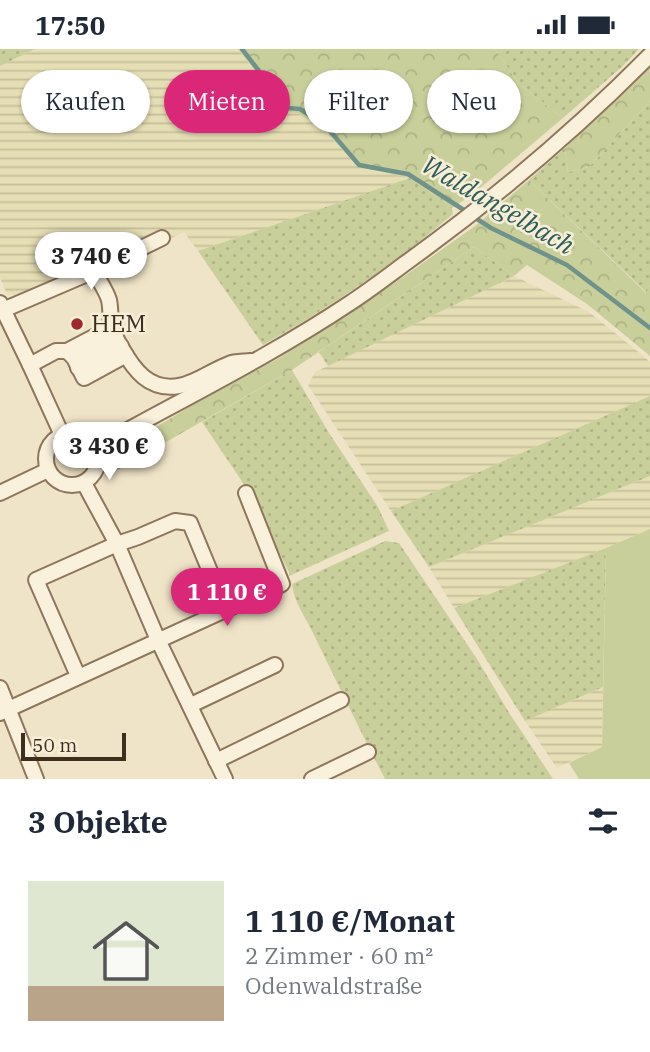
<!DOCTYPE html>
<html lang="de">
<meta charset="utf-8">
<style>
body{margin:0;font-family:"IBM Plex Serif",serif;background:#f2f2f3;color:#1f2937;height:100vh;display:flex;flex-direction:column;font-size:26px;white-space:nowrap}
*{box-sizing:border-box;margin:0}
p{font-size:23px;color:#747a83}
.icon{flex:none;width:38px;height:38px;fill:none;stroke:currentColor;stroke-width:2;stroke-linecap:round;stroke-linejoin:round}
.map{position:relative;height:730px;overflow:hidden}
.panel{display:flex;flex-direction:column;background:#fff;flex:1}
.panel>*{flex:none}
.banner{position:absolute;left:21px;top:21px;width:609px;height:63px;display:flex;gap:14px}
.scale{position:absolute;left:21px;bottom:18px;width:105px;box-sizing:border-box;padding-left:7px;border:4px solid #3d2e20;border-top:0;font-size:19px;line-height:24px;white-space:nowrap;color:#3d2e20;-webkit-text-stroke:5px #f7eed8;paint-order:stroke}
.price{position:absolute;translate:-50% -60px;padding:0 16px;border-radius:24px;background:#fff;color:#222;font-size:23px;line-height:46px;filter:drop-shadow(0 2px 4px #0008)}
.price::after{content:'';position:absolute;left:50%;top:42px;width:21px;height:16px;margin-left:-10px;background:inherit;clip-path:polygon(0 0,100% 0,50% 100%)}
.price.on{background:#db2777;color:#fff}
ul{padding:0;list-style:none}
li{display:flex;align-items:center;gap:21px;height:175px;padding:0 28px}
li span{display:grid;place-items:center;flex:none;width:196px;height:140px;border-radius:0px;color:#555}
li>.icon{margin-inline-start:auto}
span .icon{width:84px;height:84px;fill:#fffc;stroke-width:1}
li b{font-size:30px}
h2{display:flex;justify-content:space-between;align-items:center;height:84px;padding:0 28px;font-size:30px}
.pill{padding:0 24px;border-radius:32px;background:#fff;box-shadow:0 2px 5px #0004;font-size:24px;line-height:63px}
.pill.on{background:#db2777;color:#fff}
.status{display:flex;justify-content:space-between;align-items:center;height:49px;padding:0 35px;background:#fff;direction:ltr}
.status svg{height:19px;fill:currentColor}
.map>svg:first-child{display:block}
</style>
<div class="status"><b>17:50</b><svg viewBox="0 0 49 12"><path d="M0 12V9h3v3zM5 12V6h3v6zM10 12V3h3v9zM15 12V0h3v12zM26 1h20v11H26zM47 4h2v5h-2z"/></svg></div>
<div class="map">
<svg width="650" height="730" viewBox="0 0 650 730">
<defs>
<pattern id="farmland-rules" width="6" height="5" patternUnits="userSpaceOnUse" patternTransform="scale(1.75)"><rect width="6" height="5" fill="#e6deb5"/><path d="M0 2.5h6" fill="none" stroke="#c6bf9b"/></pattern>
<pattern id="green-dots" width="8" height="8" patternUnits="userSpaceOnUse" patternTransform="scale(1.75)"><rect width="8" height="8" fill="#c9cf9b"/><path d="M2 2h.1M6 6h.1" fill="none" stroke="#aeb285" stroke-width="1.8" stroke-linecap="round"/></pattern>
<pattern id="forest-crowns" width="20" height="18" patternUnits="userSpaceOnUse" patternTransform="scale(1.75)"><rect width="20" height="18" fill="#c9cf9b"/><path d="M2 6a3 3 0 1 1 6 0M12 15a3 3 0 1 1 6 0" fill="none" stroke="#aeb285"/></pattern>
</defs>
<rect width="100%" height="100%" fill="#f0e4c8"/>
<g fill="url(#farmland-rules)">
<path d="M35,0H238L257,24L262,46L270,62L297,64L321,78L359,118L410,129L198,202L184,183L132,208L22,247L7,245L0,229V17Z"/>
<path d="M514,227L589,263L641,305L650,313V347L391,462L308,336L315,323Z"/>
<path d="M650,427V480L606,499L454,559L429,518Z"/>
<path d="M603,638L602,698L557,719L525,672Z"/>
</g>
<g fill="url(#green-dots)">
<path d="M0,0H35L0,17Z"/>
<path d="M495,0H639L623,17L563,69L519,35Z"/>
<path d="M650,52V236L647,244L529,131L565,99L568,123L589,118Z"/>
<path d="M410,129L452,159L453,165C395,215 330,258 263,296L198,202Z"/>
<path d="M474,198L514,227L328,317L319,303Z"/>
<path d="M292,321L329,384L378,458L389,482L289,527V523L241,431L202,373Z"/>
<path d="M650,347V427L429,518L391,462Z"/>
<path d="M385,492L399,494L477,610L508,662L553,730H385C360,682 337,633 313,584C305,567 294,554 292,535Z"/>
<path d="M606,499L603,638L525,672L454,559Z"/>
</g>
<g fill="url(#forest-crowns)">
<path d="M238,0H495L519,35L563,69L472,146L452,159L410,129L359,118L321,78L297,64L270,62L262,46L257,24Z"/>
<path d="M650,18V52L589,118L568,123L565,99Z"/>
<path d="M529,131L646,244L650,236V307L587,255L527,216L514,227L474,198L292,321L105,428L116,406L133,392L191,357L281,308L372,250L475,177Z"/>
</g>
<path fill="#c9cf9b" d="M650,480V730H579L569,714L602,698L606,499Z"/>
<g fill="none" stroke-linecap="round" stroke-linejoin="round">
<g stroke="#6f938a" stroke-width="4.5">
<path d="M242,0L259,22L264,49L276,58L300,60L325,76L359,116L408,125L467,163"/>
<path d="M474,168L491,179L567,216L650,279"/>
</g>
<defs>
<g id="minor">
<path d="M94,222C99,232 106,241 109,251C111,260 110,269 111,278C113,285 118,292 121,298C134,321 149,342 179,337C197,334 212,321 229,315C235,312 244,313 251,312"/>
<path d="M0,254L30,316L62,386"/>
<path d="M3,261L94,222L162,189"/>
<path d="M67,302L111,279"/>
<path d="M74,309L116,288"/>
<path d="M30,316L56,302H67L74,309L84,329L126,306"/>
<path d="M78,319L121,297"/>
<circle cx="72" cy="410" r="26"/>
<path d="M95,399C181,351 269,308 350,254C370,241 388,227 407,213C493,151 575,82 650,6"/>
<path d="M84,434L117,495L158,591L225,730"/>
<path d="M0,444L48,421"/>
<path d="M78,627L36,531L117,495L138,488L175,472L190,474L226,561"/>
<path d="M0,639L36,730"/>
<path d="M191,656L275,616"/>
<path d="M0,664L282,535L246,444"/>
<path d="M216,712L341,651"/>
<path d="M312,730L368,703"/>
</g>
</defs>
<use href="#minor" stroke="#8d765c" stroke-width="18"/>
<use href="#minor" stroke="#faf1dc" stroke-width="14"/>
</g>
<circle fill="#9e2a2b" stroke="#f7eed8" stroke-width="2.5" cx="77" cy="275" r="7"/>
<g text-anchor="middle" stroke-width="5" stroke-linejoin="round" paint-order="stroke">
<g font-size="24" fill="#3d2e20" stroke="#f7eed8" text-anchor="start">
<text x="91" y="283">HEM</text>
</g>
<g font-size="26" font-style="italic" fill="#2f5d5a" stroke="#f7eed8">
<text transform="translate(498 156) rotate(30)" y="9">Waldangelbach</text>
</g>
</g>
</svg>
<div class="scale">50 m</div>
<b class="price" style="left:91px;top:243px">3 740 €</b>
<b class="price" style="left:109px;top:433px">3 430 €</b>
<b class="price on" style="left:227px;top:579px">1 110 €</b>
<div class="banner">
<a class="pill">Kaufen</a>
<a class="pill on">Mieten</a>
<a class="pill">Filter</a>
<a class="pill">Neu</a>
</div>
</div>
<section class="panel">
<h2>3 Objekte<svg class="icon" aria-label="filters" viewBox="0 0 24 24"><path d="M4 7h16M4 17h16"/><circle cx="9" cy="7" r="2"/><circle cx="15" cy="17" r="2"/></svg></h2>
<ul>
<li><span style="background:linear-gradient(#dfe7d0 75%,#b9a48a 0)"><svg class="icon" aria-label="home" viewBox="0 0 24 24"><path d="M3 11l9-7 9 7M6 9v11h12V9"/></svg></span><div><b>1 110 €/Monat</b><p>2 Zimmer · 60 m²</p><p>Odenwaldstraße</p></div></li>
</ul>
</section>
